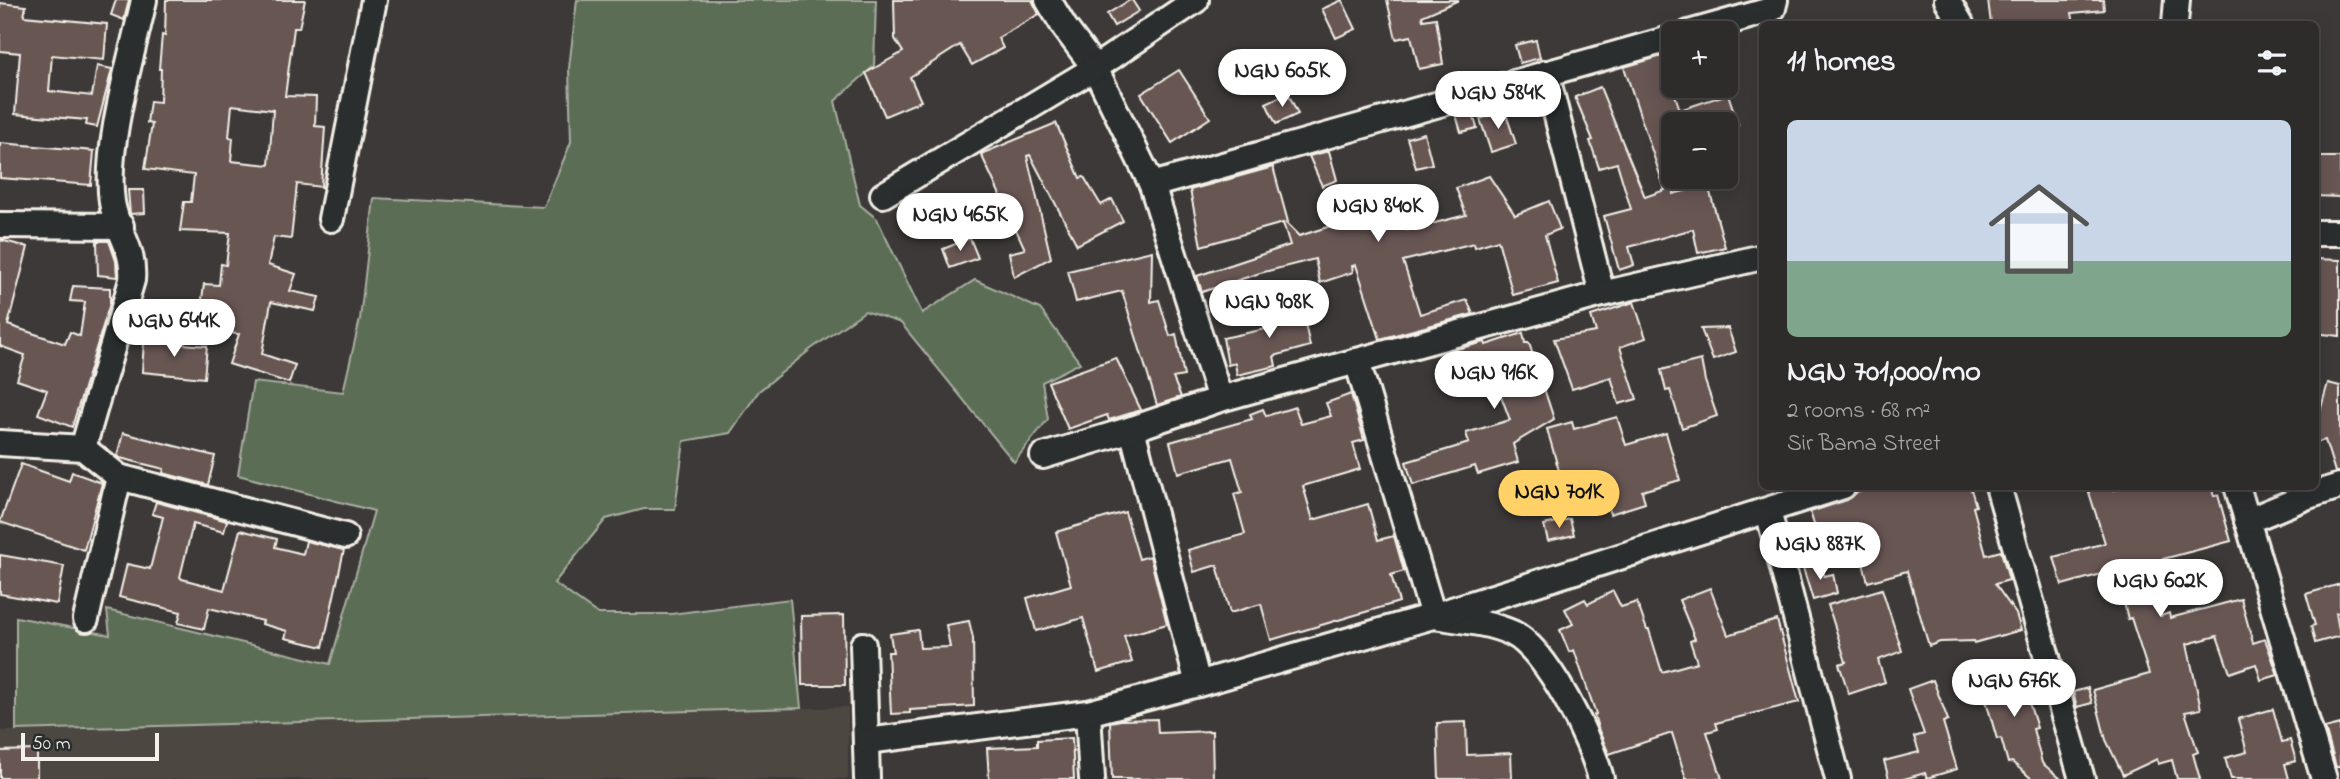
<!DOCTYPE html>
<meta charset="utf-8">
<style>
body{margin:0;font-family:"Indie Flower",sans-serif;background:#3a3737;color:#f1f3f6;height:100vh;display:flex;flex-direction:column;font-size:26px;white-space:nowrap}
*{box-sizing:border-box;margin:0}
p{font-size:23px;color:#a7a7a9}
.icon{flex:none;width:38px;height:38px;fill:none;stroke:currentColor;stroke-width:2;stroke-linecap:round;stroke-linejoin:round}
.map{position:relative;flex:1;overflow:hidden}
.panel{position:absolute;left:1759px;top:21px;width:560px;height:469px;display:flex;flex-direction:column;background:#2e2b2b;border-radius:10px;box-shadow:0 4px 18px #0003,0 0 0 2px #494747}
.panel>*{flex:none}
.fabs{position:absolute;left:1661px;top:21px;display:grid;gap:14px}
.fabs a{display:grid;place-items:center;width:77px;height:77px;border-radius:10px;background:#2e2b2b;box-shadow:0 4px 18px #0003,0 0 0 2px #494747;font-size:35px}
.scale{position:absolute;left:21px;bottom:18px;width:138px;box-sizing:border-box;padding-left:7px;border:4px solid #f4f1e8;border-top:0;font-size:19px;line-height:24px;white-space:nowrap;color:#f4f1e8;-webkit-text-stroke:5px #2a2d2e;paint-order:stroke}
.price{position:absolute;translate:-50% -60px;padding:0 16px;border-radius:24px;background:#fff;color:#222;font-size:23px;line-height:46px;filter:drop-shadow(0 2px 4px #0008)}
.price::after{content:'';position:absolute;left:50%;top:42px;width:21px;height:16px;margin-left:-10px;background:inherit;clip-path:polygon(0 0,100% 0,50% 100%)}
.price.current{background:#ffd166;color:#111}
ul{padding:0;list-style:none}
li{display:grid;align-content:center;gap:14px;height:371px;padding:0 28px}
li span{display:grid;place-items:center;height:217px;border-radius:10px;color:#555}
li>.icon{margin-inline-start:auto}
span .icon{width:126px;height:126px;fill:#fffc;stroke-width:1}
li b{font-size:30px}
h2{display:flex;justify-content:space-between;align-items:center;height:84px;padding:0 28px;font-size:30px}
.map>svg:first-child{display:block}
</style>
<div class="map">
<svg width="2340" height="779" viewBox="0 0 2340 779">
<rect width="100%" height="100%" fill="#3d3939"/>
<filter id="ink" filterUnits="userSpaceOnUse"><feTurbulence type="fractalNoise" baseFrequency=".0143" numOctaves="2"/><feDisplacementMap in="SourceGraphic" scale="14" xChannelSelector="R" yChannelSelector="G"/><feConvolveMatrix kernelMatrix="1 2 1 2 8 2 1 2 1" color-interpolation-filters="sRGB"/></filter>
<g filter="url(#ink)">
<path fill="#4d4643" d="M848,707V779H0V731Z"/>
<path fill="#5c6d57" stroke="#a8afa0" stroke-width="2" d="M577,0H876L874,66L835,101L860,205L877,219L922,313L975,280L1040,309L1080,363L1042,382L1048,419L1014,462L901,323L865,311L811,349L759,391L730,433L684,441L675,509H644L606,519L554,583L598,614H671L790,599L801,708L16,730V617L110,635L107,610L330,664L374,511L238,475L253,382L343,392L360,319L374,198L544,207L571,142L569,68Z"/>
<g fill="#685652" stroke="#f4f1e8" stroke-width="2" fill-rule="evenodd">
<path d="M116,0H129L124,20L111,15Z"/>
<path d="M166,0H305L299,28H294L285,96L316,97L315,126L325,127L321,187L297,184L291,239L274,237L268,265L296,274L290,291L319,297L315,311L271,302L262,354L295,365L289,383L229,364L239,334L198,330L204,284L219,285L221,264L226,265L230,233L180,231L184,202H191L194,175L145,169L152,124L147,123L150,101L160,102L161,69H159L162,35L165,36ZM232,105L273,110L269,165L231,161L233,138L229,137Z"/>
<path d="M894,0H1032L1039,14L998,38L1003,48L972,65L960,45L910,77L921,101L885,116L866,73L903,52L895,39Z"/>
<path d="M1130,0H1132L1139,11L1114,26L1107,14Z"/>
<path d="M1342,0L1356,29L1336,38L1322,9Z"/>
<path d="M1387,0H1459L1422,16L1423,20L1436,18L1443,64L1419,69L1411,36L1396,39Z"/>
<path d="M1988,0H2103L2104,10L2072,13L2074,24H1991Z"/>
<path d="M0,3L26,6L24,16L107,24L104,60L52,55L49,91L92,96L97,66L112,69L97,127L86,125L87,120L15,114L20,53L0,51Z"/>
<path d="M1536,40L1540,58L1520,63L1515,45Z"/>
<path d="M1662,56L1680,110L1728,94L1738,124H1673V194L1708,185L1725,247L1698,253L1693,229L1629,247L1634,265L1619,270L1604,216L1631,209L1617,163L1599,168L1590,141L1593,140L1575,97L1600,87L1645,197L1665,190L1624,67Z"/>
<path d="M1179,70L1210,118L1172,143L1141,94Z"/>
<path d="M1288,93L1298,114L1276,124L1266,103Z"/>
<path d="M1472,110L1477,128L1461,132L1456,115Z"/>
<path d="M1505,111L1516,144L1491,152L1480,119Z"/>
<path d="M1056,123L1080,178L1084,177L1101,205L1112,199L1123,221L1077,245L1030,155L1027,156L1051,258L1014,277L1009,253L1025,249L981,154Z"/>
<path d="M1424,133L1432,164L1416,168L1407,138Z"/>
<path d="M0,143L94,151L91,185L0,178Z"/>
<path d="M1329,151L1337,180L1322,186L1309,156Z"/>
<path d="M2315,157H2340V197L2315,196Z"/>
<path d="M1273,167L1288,222L1286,223L1299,236L1359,217L1358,208L1401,199L1407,230L1466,215L1456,188L1489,176L1515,215L1549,201L1560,229L1545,235L1558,283L1513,295L1498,240L1475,247L1474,243L1403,261L1420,314L1467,300L1473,314L1380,339L1356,265L1352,266L1353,272L1320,283L1315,259L1260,273L1202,292L1197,276L1290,245L1283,223L1201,246L1190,190Z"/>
<path d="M128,190H144L145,213L130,214Z"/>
<path d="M970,238L978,258L950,268L943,249Z"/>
<path d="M0,240L28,247L8,325L65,344L70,332L80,336L85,302L70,301L73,286L110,288V303L72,427L38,414L47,390L17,380L25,355L0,346Z"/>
<path d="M97,241H109L116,261L117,277L98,275Z"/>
<path d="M1152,251L1151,302L1159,300L1170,336L1176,334L1184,376L1173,378L1181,397L1157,405L1122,291L1076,302L1068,271Z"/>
<path d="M2315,259L2340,260V336L2315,333Z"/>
<path d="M1299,297L1310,346L1274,356L1276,366L1237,375L1235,363L1228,365L1223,338L1275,327L1271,305Z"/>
<path d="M1634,302L1646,338L1620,347L1637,399L1619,404L1611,377L1572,389L1554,339L1596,332L1591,316Z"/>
<path d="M1728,328L1736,352L1713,360L1701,329Z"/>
<path d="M1523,333L1525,343H1529L1554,419L1513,444L1518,462L1478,474L1475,466L1413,485L1406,462L1469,443L1466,433L1510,420L1488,361L1450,370L1445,352L1485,342L1486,345Z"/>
<path d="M144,341L207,346L204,378L142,372Z"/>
<path d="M1116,358L1141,410L1109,420L1107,415L1068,429L1048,382Z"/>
<path d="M1701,360L1705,381L1717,416L1682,428L1670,390L1666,391L1661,370Z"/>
<path d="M2328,383L2340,386V472H2335L2325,440L2315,443V429Z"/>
<path d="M1351,394L1364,440L1353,443L1360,469L1303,486L1313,520L1368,504L1378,540L1394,536L1404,571L1391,575L1399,602L1271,640L1261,604L1230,613L1217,565L1194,572L1188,550L1245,534L1234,494L1242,492L1232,458L1178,473L1170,442L1252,419L1250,414L1263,409L1266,416L1295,407L1301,424L1331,416L1326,403Z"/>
<path d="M1617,417L1626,445L1666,433L1680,480L1642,491L1645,503L1610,514L1606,503L1571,513L1547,429L1572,422L1574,429Z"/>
<path d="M123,433L215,456L208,485L163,473L164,469L120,458L117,456Z"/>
<path d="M21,464L69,481L72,472L102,483L84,550L0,522Z"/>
<path d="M1877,486H1970L1976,506L1973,507L1986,555L2001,551L2009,580L1995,584L2016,614L2021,630L1974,643V641L1940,642L1929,646L1907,571L1868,582L1855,533L1820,543L1810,512L1847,500L1856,493Z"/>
<path d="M2087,486H2113L2114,490L2128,486H2211L2214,496L2218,495L2231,541L2148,563L2161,616L2169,613L2170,618L2241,599L2253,643L2265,639L2278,675L2261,680L2256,664L2230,673L2217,636L2187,644L2201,709L2185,712L2198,752L2193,754L2200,779H2177L2172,760L2158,764L2157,759L2123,775L2106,740L2093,690L2149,674L2131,618L2128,619L2116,570L2062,585L2054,557L2105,543Z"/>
<path d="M156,502L227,521L224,532L193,524L180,577L182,579L224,590L240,530L277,539L275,547L303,554L306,541L344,550L323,647L285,638L287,631L262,624L263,621L209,608L204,629L178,623L181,612L119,597L127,564L150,569L163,517L152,514Z"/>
<path d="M1125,512L1139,559L1150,556L1167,624L1124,636L1132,662L1098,672L1083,618L1036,631L1027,598L1071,585L1056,532Z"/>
<path d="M1570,519L1574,535L1548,541L1544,525Z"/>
<path d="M0,555L64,566L57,604L0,594Z"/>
<path d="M1822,562L1824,576L1833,574L1837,593L1813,600L1803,568Z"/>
<path d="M2340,584V612L2336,613L2340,636L2315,643L2311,626L2315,625L2306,594Z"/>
<path d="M1710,588L1728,635L1777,620L1799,702L1716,723L1718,729L1707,732L1722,779H1686L1672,733L1609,754L1599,731L1594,715L1596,714L1574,650L1569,652L1560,630L1573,624L1565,609L1585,599L1588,604L1613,591L1621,607L1637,602L1647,630H1649L1662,672L1697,662L1690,641L1695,639L1679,600Z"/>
<path d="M1882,589L1902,651L1878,660L1885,682L1849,694L1839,664L1846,662L1828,605Z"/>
<path d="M844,615L845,685H802L801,616Z"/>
<path d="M969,621L973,638L974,706L910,710V713L891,714L888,652H893L890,634L918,630L920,648L950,647L946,625Z"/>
<path d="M2016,661L2037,728L2033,729L2042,763L2061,779H2032L2012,762L2008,763L2001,738L1997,739L1978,673Z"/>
<path d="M1933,680L1948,720L1943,722L1957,769L1927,778L1925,773L1904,779H1889L1884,761L1919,752L1914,737L1924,734L1908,689Z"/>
<path d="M2088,688L2092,703L2077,707L2073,692Z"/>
<path d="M2273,709L2282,742L2290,740L2296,761L2285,764L2289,779H2231L2225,758L2247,752L2238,719Z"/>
<path d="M1157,719L1158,733L1212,731L1213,779H1112L1110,722L1121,720Z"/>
<path d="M1466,722L1467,755L1511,753L1512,779H1439L1437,723Z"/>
<path d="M2340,724V767H2336L2325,728Z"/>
<path d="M1072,738L1074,779H989L987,748L1037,746V740Z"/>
<path d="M37,750V778H0V751Z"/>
</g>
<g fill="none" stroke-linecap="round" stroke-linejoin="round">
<defs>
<g id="minor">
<path d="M1048,0L1065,28L1095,68L1152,185L1220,399"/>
<path d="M1947,0L1961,24"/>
<path d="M2175,24L2177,0"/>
<path d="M1689,33L1767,11L1773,8L1775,0"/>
<path d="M1546,73L1602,294"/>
<path d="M1152,185L1673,38"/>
<path d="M883,195L1095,68L1196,0"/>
<path d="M331,219L374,0"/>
<path d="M0,225L121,226"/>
<path d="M2315,233H2340"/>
<path d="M1357,361L1433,616C1459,620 1488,622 1512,633C1547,649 1592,742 1601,779"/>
<path d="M1132,429L1198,684"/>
<path d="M0,443L83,448L119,477L345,536"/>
<path d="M83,448L132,280C135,248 116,231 112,202C104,147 132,56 144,0"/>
<path d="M1043,456L1132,429L1220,399L1357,361L1602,294L1762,257"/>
<path d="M1998,486L2082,779"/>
<path d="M2237,486L2324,779"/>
<path d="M1768,511L1838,779"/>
<path d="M2247,521L2308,496L2340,486"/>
<path d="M86,619L119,477"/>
<path d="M863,645L867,779"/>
<path d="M1088,713L1092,779"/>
<path d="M867,741L1088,713L1198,684L1433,616L1843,486"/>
</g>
</defs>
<use href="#minor" stroke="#f4f1e8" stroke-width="30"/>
<use href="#minor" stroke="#2a2d2e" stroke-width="24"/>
</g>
</g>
</svg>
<div class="fabs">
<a>+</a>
<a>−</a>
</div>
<div class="scale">50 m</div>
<b class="price" style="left:1282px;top:109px">NGN 605K</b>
<b class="price" style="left:1498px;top:131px">NGN 584K</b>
<b class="price" style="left:1378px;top:244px">NGN 840K</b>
<b class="price" style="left:960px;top:253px">NGN 465K</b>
<b class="price" style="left:1269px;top:340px">NGN 908K</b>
<b class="price" style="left:174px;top:359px">NGN 644K</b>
<b class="price" style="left:1494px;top:411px">NGN 916K</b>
<b class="price current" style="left:1559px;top:530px">NGN 701K</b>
<b class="price" style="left:1820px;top:582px">NGN 887K</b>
<b class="price" style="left:2160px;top:619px">NGN 602K</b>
<b class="price" style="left:2014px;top:719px">NGN 676K</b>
<section class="panel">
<h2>11 homes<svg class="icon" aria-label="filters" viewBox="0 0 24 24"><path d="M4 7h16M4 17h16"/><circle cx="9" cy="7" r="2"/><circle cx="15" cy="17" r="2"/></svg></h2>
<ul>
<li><span style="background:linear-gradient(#c9d6e8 65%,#7fa58c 0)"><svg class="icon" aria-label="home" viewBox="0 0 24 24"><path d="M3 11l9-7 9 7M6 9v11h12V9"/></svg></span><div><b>NGN 701,000/mo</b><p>2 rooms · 68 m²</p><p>Sir Bama Street</p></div></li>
</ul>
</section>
</div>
